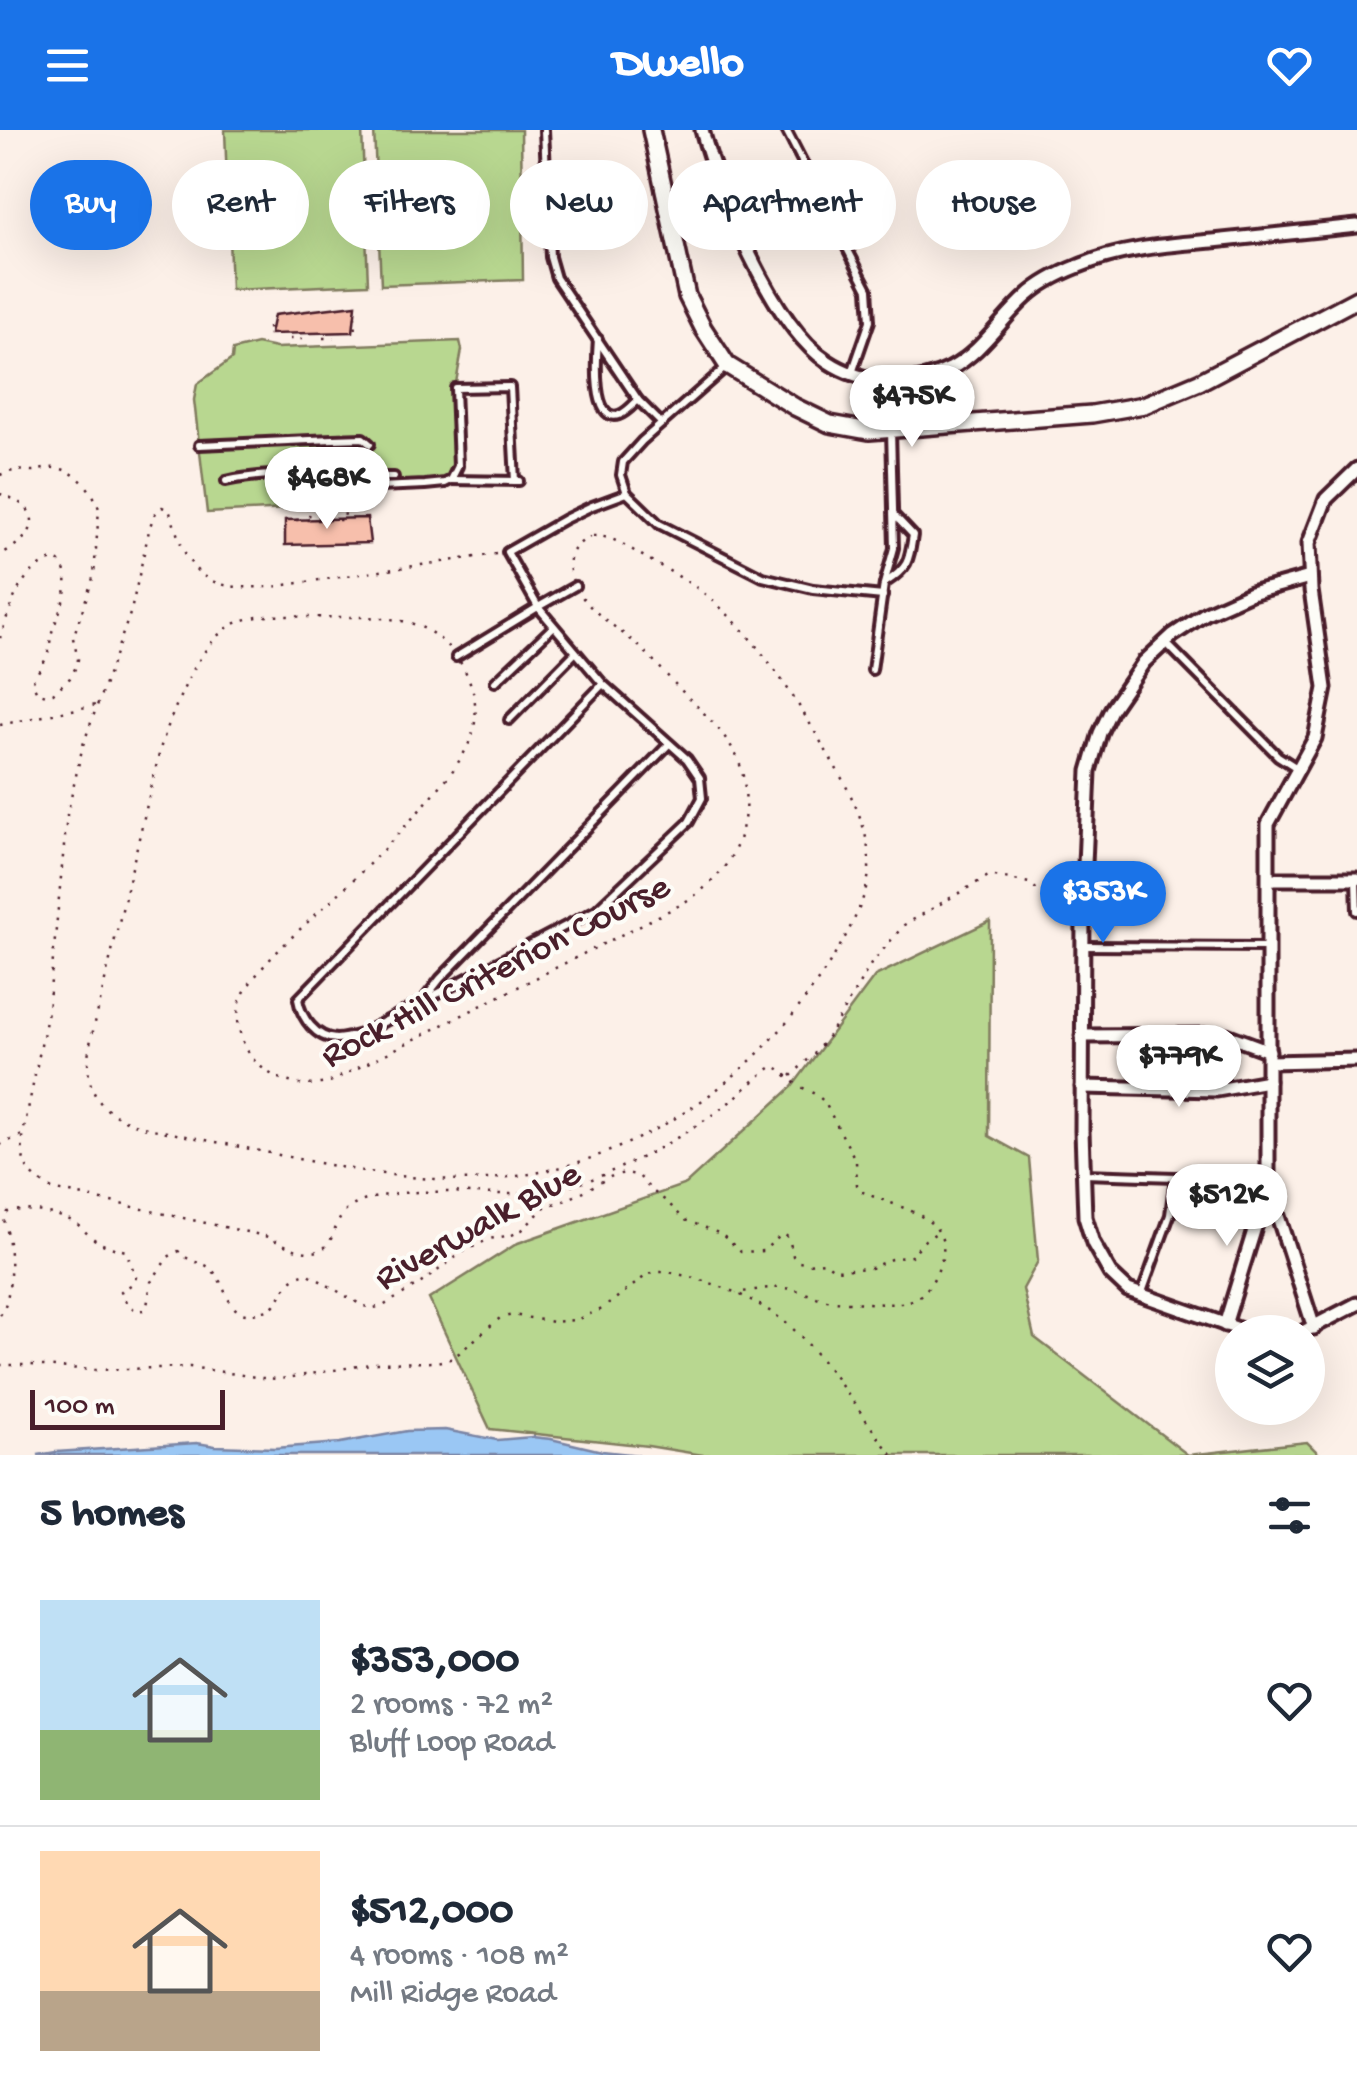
<!DOCTYPE html>
<meta charset="utf-8">
<style>
body{margin:0;font-family:"Gochi Hand",sans-serif;background:#f6f6f7;color:#1f2937;height:100vh;display:flex;flex-direction:column;font-size:38px;white-space:nowrap}
*{box-sizing:border-box;margin:0}
p{font-size:32px;color:#747a83}
.icon{flex:none;width:55px;height:55px;fill:none;stroke:currentColor;stroke-width:2;stroke-linecap:round;stroke-linejoin:round}
.map{position:relative;height:1325px;overflow:hidden}
.side{display:flex;flex-direction:column;background:#fff;flex:1}
.side>*{flex:none}
.hud{position:absolute;left:30px;top:30px;width:1298px;height:90px;display:flex;gap:20px}
.controls{position:absolute;left:1215px;top:1185px;display:grid;gap:20px}
.controls a{display:grid;place-items:center;width:110px;height:110px;border-radius:50%;background:#fff;box-shadow:0 10px 40px #0002;font-size:50px}
.scale{position:absolute;left:30px;bottom:25px;width:195px;box-sizing:border-box;padding-left:10px;border:5px solid #4a1f2b;border-top:0;font-size:28px;line-height:35px;white-space:nowrap;color:#4a1f2b;-webkit-text-stroke:8px #fdfcf7;paint-order:stroke}
.price{position:absolute;translate:-50% -85px;padding:0 22px;border-radius:35px;background:#fff;color:#222;font-size:32px;line-height:65px;filter:drop-shadow(0 2px 5px #0008)}
.price::after{content:'';position:absolute;left:50%;top:60px;width:30px;height:22px;margin-left:-15px;background:inherit;clip-path:polygon(0 0,100% 0,50% 100%)}
.price.on{background:#1a73e8;color:#fff}
ul{padding:0;list-style:none}
li{display:flex;align-items:center;gap:30px;height:250px;padding:0 40px}
li+li{border-top:2px solid #e0e1e3}
li span{display:grid;place-items:center;flex:none;width:280px;height:200px;border-radius:0px;color:#555}
li>.icon{margin-inline-start:auto}
span .icon{width:120px;height:120px;fill:#fffc;stroke-width:1}
li b{font-size:42px}
h2{display:flex;justify-content:space-between;align-items:center;height:120px;padding:0 40px;font-size:42px}
.tag{padding:0 35px;border-radius:45px;background:#fff;box-shadow:0 10px 40px #0002;font-size:35px;line-height:90px}
.tag.on{background:#1a73e8;color:#fff}
header{display:flex;justify-content:space-between;align-items:center;height:130px;padding:0 40px;background:#1a73e8;color:#fff;font-size:45px;font-weight:700}
.map>svg:first-child{display:block}
</style>
<header><svg class="icon" aria-label="menu" viewBox="0 0 24 24"><path d="M4 6h16M4 12h16M4 18h16"/></svg>Dwello<svg class="icon" aria-label="heart" viewBox="0 0 24 24"><path d="M12 20l-8-8c-3-5 5-10 8-4 3-6 11-1 8 4z"/></svg></header>
<div class="map">
<svg width="1357" height="1325" viewBox="0 0 1357 1325">
<rect width="100%" height="100%" fill="#fcf0e8"/>
<filter id="ink" filterUnits="userSpaceOnUse"><feTurbulence type="fractalNoise" baseFrequency=".01" numOctaves="2"/><feDisplacementMap in="SourceGraphic" scale="20" xChannelSelector="R" yChannelSelector="G"/><feConvolveMatrix kernelMatrix="1 2 1 2 8 2 1 2 1" color-interpolation-filters="sRGB"/></filter>
<g filter="url(#ink)">
<g fill="#b8d790" stroke="#817b5e" stroke-width="2.5">
<path d="M225,0H362L368,154L231,160Z"/>
<path d="M374,0H521L523,150L381,155Z"/>
<path d="M460,211L462,220L455,258L458,336L451,350L355,358L350,376L207,383L194,270L197,254L232,229L233,220L257,214L276,218Z"/>
<path d="M990,791L989,1006L1029,1028L1038,1131L1023,1159L1034,1207L1188,1325L1307,1312L1320,1325H703L648,1316L490,1299L429,1169L518,1113L686,1054L792,957L875,846Z"/>
</g>
<path fill="#9ac7f4" stroke="#7a84a4" stroke-width="2.5" d="M445,1300L497,1310L532,1307L551,1309L602,1321L639,1325H38L56,1322L197,1313L215,1316L275,1318L340,1313L407,1301Z"/>
<g fill="#f7bfac" stroke="#4a1f2b" stroke-width="2.5">
<path d="M356,175L353,202L270,204L274,185Z"/>
<path d="M367,388L370,413L285,415V390Z"/>
</g>
<g fill="none" stroke-linecap="round" stroke-linejoin="round">
<defs>
<g id="lane">
<path d="M544,0L550,127L556,148L638,270L661,293"/>
<path d="M786,0L868,159L870,191L852,243"/>
<path d="M598,209C597,223 591,294 619,285C626,283 633,275 638,270"/>
<path d="M725,238L642,311L623,332L621,345L627,363L659,394L763,447L813,459L883,466"/>
<path d="M199,315L333,309L363,308L370,314"/>
<path d="M451,350L519,351"/>
<path d="M226,351C280,339 339,347 394,347"/>
<path d="M355,358L425,355L445,353L451,350L458,336L455,258L510,257L515,351"/>
<path d="M885,453C908,438 909,432 913,405L894,385"/>
<path d="M575,456L538,477L507,422L565,389L592,376L627,363"/>
<path d="M1165,512L1278,626L1297,638"/>
<path d="M456,527L538,477L603,554L687,629L700,648L702,668L689,692L596,780L361,904C354,906 343,909 336,909C316,908 301,888 298,869L603,554"/>
<path d="M872,540L884,454L894,418L891,300"/>
<path d="M495,552L553,497"/>
<path d="M509,590L575,523"/>
<path d="M1356,749L1357,781"/>
<path d="M1083,816L1267,817"/>
<path d="M426,867L440,849L669,614"/>
<path d="M1084,1044L1267,1050"/>
<path d="M1141,1165L1170,1085L1175,1047"/>
</g>
<g id="street">
<path d="M702,0C719,63 772,195 827,231C863,255 912,258 950,239C982,222 1001,189 1027,166C1042,152 1061,143 1079,136C1121,118 1168,115 1213,111C1261,106 1309,101 1357,96"/>
<path d="M1269,749H1357"/>
<path d="M1082,906L1226,905L1269,921"/>
<path d="M1269,932L1357,930"/>
<path d="M1082,957L1217,960L1268,951"/>
<path d="M1268,1055L1314,1198"/>
<path d="M1225,1195L1268,1055V694L1315,608L1325,558L1311,460L1309,413L1326,369L1357,339"/>
<path d="M1255,1202L1244,1201L1128,1160L1110,1143L1093,1113L1085,1087L1082,1001L1083,781L1089,641L1100,603L1111,580L1144,532L1173,505L1206,483L1251,463L1310,447"/>
<path d="M1303,1202L1357,1174"/>
</g>
<path id="secondary" d="M651,0L687,166L703,198L727,235L795,277L830,294L869,301L1092,284L1144,275L1199,252L1357,169"/>
</defs>
<use href="#lane" stroke="#4a1f2b" stroke-width="14"/>
<use href="#street" stroke="#4a1f2b" stroke-width="19"/>
<use href="#secondary" stroke="#4a1f2b" stroke-width="22"/>
<g stroke="#4a1f2b" stroke-width="2.5" stroke-dasharray="2.5 8" stroke-linecap="butt">
<path d="M355,186L356,204"/>
<path d="M268,197L269,207"/>
<path d="M323,208H334"/>
<path d="M290,209H302"/>
<path d="M0,345C12,340 19,340 31,341C39,341 47,337 55,338C75,339 94,361 99,379L94,445L73,508L78,529L77,535L70,548L53,563L46,565L37,562L32,553C36,543 43,536 47,526C50,518 50,510 52,502C59,481 78,446 56,429C18,439 11,477 0,508"/>
<path d="M0,364C14,368 37,379 31,397C28,409 10,419 0,425"/>
<path d="M308,385L319,386V388"/>
<path d="M285,400V390H341V385L349,384"/>
<path d="M593,406C613,405 631,420 648,429C670,442 693,453 712,470C758,510 791,561 822,614C844,652 871,693 869,740C867,783 819,852 792,886C718,977 606,1042 487,1049C419,1053 351,1040 284,1026C237,1016 190,1007 143,997C100,984 84,963 89,918L161,616C172,583 195,524 222,502C247,481 280,486 310,487C343,488 378,484 410,493C453,505 485,558 473,602C469,617 460,630 451,643C421,680 388,716 353,750C326,777 250,839 240,872C233,897 245,926 265,940C284,954 307,958 330,952L678,776C708,759 731,737 741,703C748,679 747,650 737,627C724,600 698,578 678,557C665,544 654,530 641,518C620,499 593,485 578,461C564,438 566,416 593,406Z"/>
<path d="M496,424L272,457C233,458 200,460 183,418C177,406 174,392 169,380L162,377L155,384L150,396L131,481L83,615L67,685L48,881L24,999C20,1032 23,1042 52,1059L265,1106C278,1111 293,1121 308,1122C333,1123 331,1102 341,1087C348,1076 361,1071 373,1068C428,1054 486,1069 541,1062C600,1055 680,1010 727,974C743,962 757,946 774,936C783,940 787,947 795,953C806,961 816,962 825,973L856,1031L857,1055L861,1061C891,1077 959,1084 940,1135C924,1176 905,1175 866,1173C853,1172 840,1172 827,1170C812,1167 798,1158 782,1158C767,1157 751,1161 736,1163"/>
<path d="M0,595L96,575"/>
<path d="M791,946L815,923L830,903L871,834L904,795L990,745L1029,753L1053,773L1058,771L1065,764H1070"/>
<path d="M0,1015L22,1005"/>
<path d="M0,1185C14,1168 12,1110 4,1090L8,1082C26,1077 55,1083 72,1091C79,1094 84,1101 90,1106C102,1116 113,1118 126,1121L136,1147L134,1153L121,1161L126,1172L136,1181L143,1180L147,1176L151,1152L168,1127L178,1121C182,1124 186,1128 191,1130C199,1134 205,1133 212,1140C228,1155 227,1194 260,1182C267,1180 268,1181 274,1175C286,1161 287,1147 307,1143L363,1176L374,1178L383,1176L421,1153L463,1122L489,1109L512,1105L522,1100L546,1076L567,1070L614,1045L627,1043L639,1046L650,1059L667,1072L685,1090L721,1104L741,1122L763,1121L779,1107L785,1105L789,1108L793,1126L799,1132L808,1134L825,1132L835,1140L871,1138L891,1129L911,1126L925,1110L938,1102"/>
<path d="M0,1235H31L93,1240L190,1237L262,1248L281,1249L376,1233L437,1232L450,1229L459,1223L500,1188L513,1185L553,1192L576,1190L602,1179L647,1145L655,1142H668C719,1152 771,1173 806,1212C838,1247 863,1288 892,1325"/>
</g>
<use href="#lane" stroke="#fdfcf7" stroke-width="6"/>
<use href="#street" stroke="#fdfcf7" stroke-width="11"/>
<use href="#secondary" stroke="#fdfcf7" stroke-width="15"/>
</g>
</g>
<g text-anchor="middle" stroke-width="8" stroke-linejoin="round" paint-order="stroke">
<g font-size="38" fill="#4a1f2b" stroke="#fdfcf7">
<text transform="translate(494 838) rotate(-27)" y="13">Rock Hill Criterion Course</text>
<text transform="translate(476 1093) rotate(-29)" y="13">Riverwalk Blue</text>
</g>
</g>
</svg>
<div class="controls">
<a><svg class="icon" aria-label="layers" viewBox="0 0 24 24"><path d="M12 4l9 5-9 5-9-5zM3 14l9 5 9-5"/></svg></a>
</div>
<div class="scale">100 m</div>
<b class="price" style="left:912px;top:320px">$475K</b>
<b class="price" style="left:327px;top:402px">$468K</b>
<b class="price on" style="left:1103px;top:816px">$353K</b>
<b class="price" style="left:1179px;top:980px">$779K</b>
<b class="price" style="left:1227px;top:1119px">$512K</b>
<div class="hud">
<a class="tag on">Buy</a>
<a class="tag">Rent</a>
<a class="tag">Filters</a>
<a class="tag">New</a>
<a class="tag">Apartment</a>
<a class="tag">House</a>
</div>
</div>
<section class="side">
<h2>5 homes<svg class="icon" aria-label="filters" viewBox="0 0 24 24"><path d="M4 7h16M4 17h16"/><circle cx="9" cy="7" r="2"/><circle cx="15" cy="17" r="2"/></svg></h2>
<ul>
<li><span style="background:linear-gradient(#bfe0f5 65%,#8fb573 0)"><svg class="icon" aria-label="home" viewBox="0 0 24 24"><path d="M3 11l9-7 9 7M6 9v11h12V9"/></svg></span><div><b>$353,000</b><p>2 rooms · 72 m²</p><p>Bluff Loop Road</p></div><svg class="icon" aria-label="heart" viewBox="0 0 24 24"><path d="M12 20l-8-8c-3-5 5-10 8-4 3-6 11-1 8 4z"/></svg></li>
<li><span style="background:linear-gradient(#ffd9b3 70%,#b9a48a 0)"><svg class="icon" aria-label="home" viewBox="0 0 24 24"><path d="M3 11l9-7 9 7M6 9v11h12V9"/></svg></span><div><b>$512,000</b><p>4 rooms · 108 m²</p><p>Mill Ridge Road</p></div><svg class="icon" aria-label="heart" viewBox="0 0 24 24"><path d="M12 20l-8-8c-3-5 5-10 8-4 3-6 11-1 8 4z"/></svg></li>
</ul>
</section>
